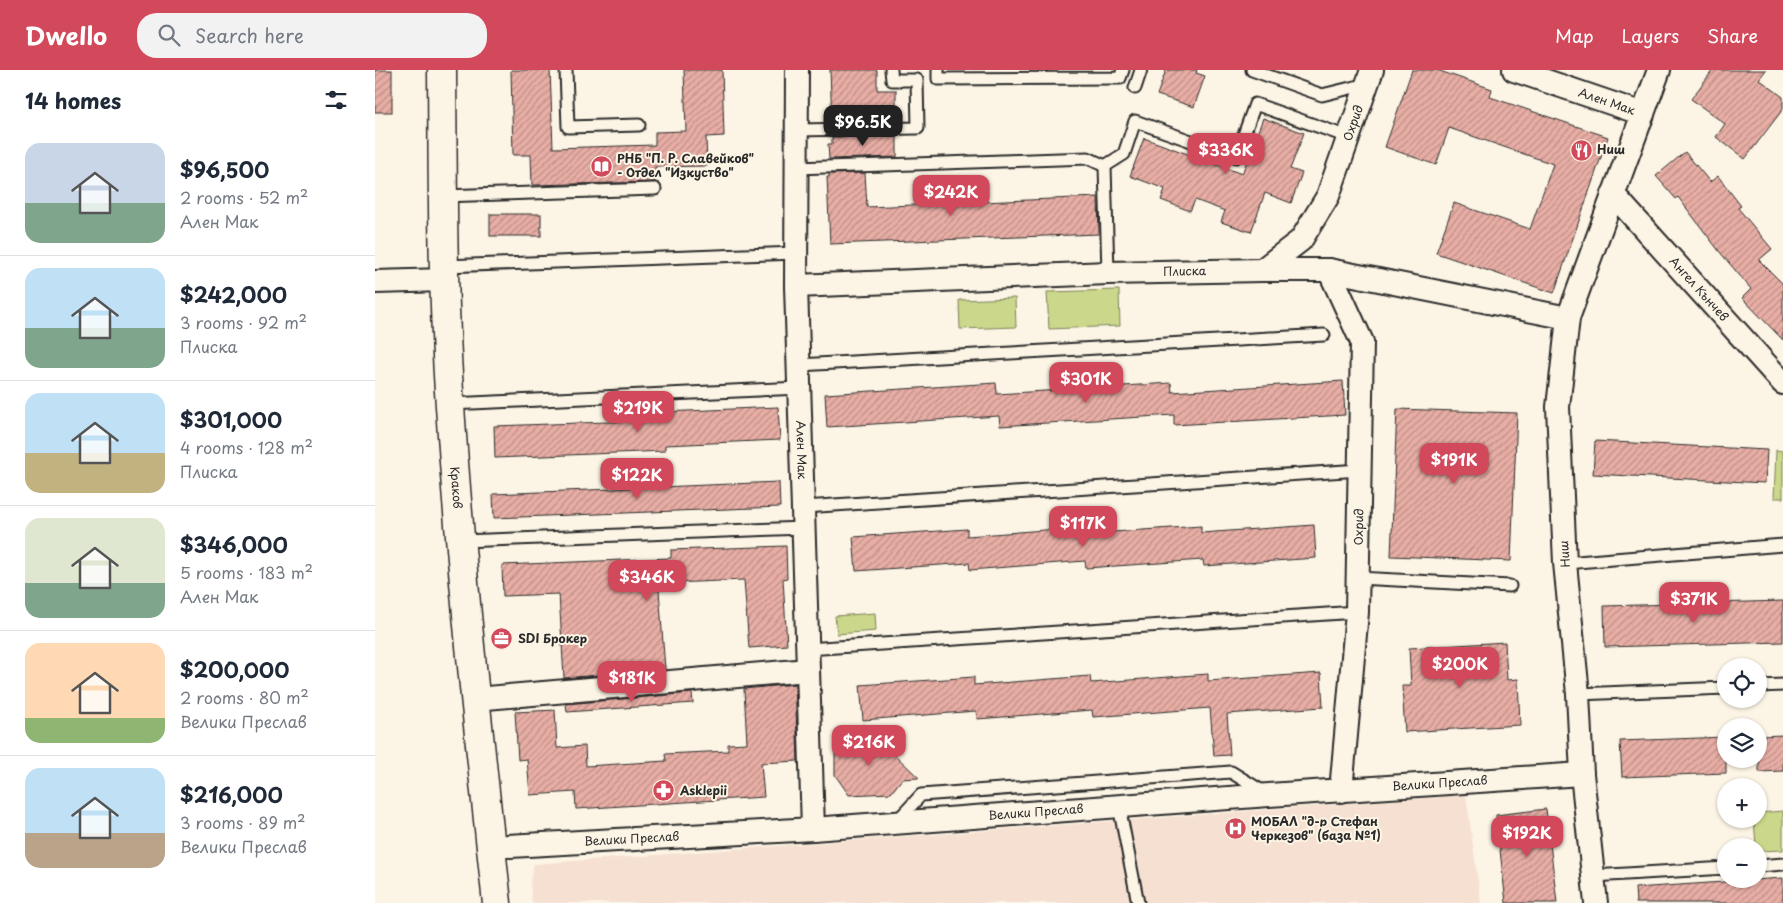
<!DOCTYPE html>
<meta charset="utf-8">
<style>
body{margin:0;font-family:"Playpen Sans",sans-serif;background:#f2f2f3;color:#1f2937;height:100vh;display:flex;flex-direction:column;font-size:19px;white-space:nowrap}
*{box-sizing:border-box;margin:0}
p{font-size:16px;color:#747a83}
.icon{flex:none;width:28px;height:28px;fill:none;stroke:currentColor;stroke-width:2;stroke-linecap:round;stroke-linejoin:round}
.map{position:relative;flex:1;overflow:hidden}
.side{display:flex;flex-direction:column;background:#fff;width:375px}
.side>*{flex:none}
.tools{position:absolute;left:1342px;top:588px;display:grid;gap:10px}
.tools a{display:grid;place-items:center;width:50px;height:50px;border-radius:50%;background:#fff;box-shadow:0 1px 4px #0004;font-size:25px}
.price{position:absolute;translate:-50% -42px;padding:0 11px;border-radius:10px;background:#d1495b;color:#fff;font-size:16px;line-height:32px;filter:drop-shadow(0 1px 2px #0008)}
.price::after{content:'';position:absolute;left:50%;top:30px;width:15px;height:11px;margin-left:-8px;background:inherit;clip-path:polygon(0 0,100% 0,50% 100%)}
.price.selected{background:#222;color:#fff}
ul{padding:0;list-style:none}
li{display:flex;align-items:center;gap:15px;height:125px;padding:0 25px}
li+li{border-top:1px solid #e0e1e3}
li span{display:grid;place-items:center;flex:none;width:140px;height:100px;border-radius:15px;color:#555}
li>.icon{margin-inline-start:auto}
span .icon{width:60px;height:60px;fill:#fffc;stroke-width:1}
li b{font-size:21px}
h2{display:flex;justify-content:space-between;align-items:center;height:60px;padding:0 25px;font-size:21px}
header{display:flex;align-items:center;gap:30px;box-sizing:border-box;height:70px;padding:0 25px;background:#d1495b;color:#fff}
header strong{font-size:24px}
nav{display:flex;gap:28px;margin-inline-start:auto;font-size:18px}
.search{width:350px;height:45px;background:#f2f2f3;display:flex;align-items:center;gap:12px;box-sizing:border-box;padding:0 18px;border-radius:20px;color:#747a83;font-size:19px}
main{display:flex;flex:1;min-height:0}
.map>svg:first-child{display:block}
</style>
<header>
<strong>Dwello</strong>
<div class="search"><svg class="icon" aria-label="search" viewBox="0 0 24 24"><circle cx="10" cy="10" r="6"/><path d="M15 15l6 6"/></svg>Search here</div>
<nav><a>Map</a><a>Layers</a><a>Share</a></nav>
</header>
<main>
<section class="side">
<h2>14 homes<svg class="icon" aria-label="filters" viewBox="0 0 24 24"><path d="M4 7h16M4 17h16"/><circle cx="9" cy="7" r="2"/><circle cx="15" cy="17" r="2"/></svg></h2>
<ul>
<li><span style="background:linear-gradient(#c9d6e8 60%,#7fa58c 0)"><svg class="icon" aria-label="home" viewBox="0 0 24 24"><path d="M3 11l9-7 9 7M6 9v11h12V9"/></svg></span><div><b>$96,500</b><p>2 rooms · 52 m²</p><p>Ален Мак</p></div></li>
<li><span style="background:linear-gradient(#bfe0f5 60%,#7fa58c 0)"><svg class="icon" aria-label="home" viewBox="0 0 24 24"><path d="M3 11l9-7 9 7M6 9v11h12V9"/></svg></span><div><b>$242,000</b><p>3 rooms · 92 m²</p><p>Плиска</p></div></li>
<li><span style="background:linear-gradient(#bfe0f5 60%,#c2b280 0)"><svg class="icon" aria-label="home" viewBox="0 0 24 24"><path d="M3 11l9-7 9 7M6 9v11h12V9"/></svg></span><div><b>$301,000</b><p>4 rooms · 128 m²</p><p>Плиска</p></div></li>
<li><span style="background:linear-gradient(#dfe7d0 65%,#7fa58c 0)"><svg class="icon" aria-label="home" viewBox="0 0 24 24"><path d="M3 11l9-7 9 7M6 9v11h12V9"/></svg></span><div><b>$346,000</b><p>5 rooms · 183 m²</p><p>Ален Мак</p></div></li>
<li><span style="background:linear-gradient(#ffd9b3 75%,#8fb573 0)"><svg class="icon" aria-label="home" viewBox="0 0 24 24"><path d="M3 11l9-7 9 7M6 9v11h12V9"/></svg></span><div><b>$200,000</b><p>2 rooms · 80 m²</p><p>Велики Преслав</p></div></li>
<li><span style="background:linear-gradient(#bfe0f5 65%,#b9a48a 0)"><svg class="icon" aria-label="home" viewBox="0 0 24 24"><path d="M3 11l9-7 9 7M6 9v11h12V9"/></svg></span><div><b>$216,000</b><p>3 rooms · 89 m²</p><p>Велики Преслав</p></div></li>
</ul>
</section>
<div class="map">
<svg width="1408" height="833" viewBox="0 0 1408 833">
<defs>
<pattern id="building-hatch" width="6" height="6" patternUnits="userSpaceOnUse" patternTransform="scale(1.25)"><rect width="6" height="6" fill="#e8aea5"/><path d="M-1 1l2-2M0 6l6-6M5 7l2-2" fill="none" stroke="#bc8e87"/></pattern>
</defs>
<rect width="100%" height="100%" fill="#fcf5e5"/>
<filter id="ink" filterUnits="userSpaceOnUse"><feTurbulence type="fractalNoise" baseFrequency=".02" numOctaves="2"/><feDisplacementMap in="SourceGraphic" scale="10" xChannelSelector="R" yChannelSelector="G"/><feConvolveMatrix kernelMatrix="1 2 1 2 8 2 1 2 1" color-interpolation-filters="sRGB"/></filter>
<g filter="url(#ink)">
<path fill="#f6e0d2" d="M1091,725L1106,833H157L155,812L159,794Z"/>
<g fill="#cbd78a" stroke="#7b815a">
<path d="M744,220L745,256L674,259L672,222Z"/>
<path d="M640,228L641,257L585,259L584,230Z"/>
<path d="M1401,380L1408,381V428H1399Z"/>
<path d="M500,543L501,561L462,564L460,546Z"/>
<path d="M1408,741V780L1384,781V776H1381L1379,749H1384V743Z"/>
</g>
<g fill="url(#building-hatch)" stroke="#2b2b2b">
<rect x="0" y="0" width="17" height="42"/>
<path d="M136,0H175L178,78L280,75V62L311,61L309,0H347L349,66L331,67L332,96L280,97V112L157,115L156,85H138Z"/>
<path d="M455,0H502V20H521V51L457,52Z"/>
<path d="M791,0H822L821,3L830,6L819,37L782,25Z"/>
<path d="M1037,0H1062L1117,19L1115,27L1233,67L1179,223L1061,183L1079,133L1155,159L1178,94L1074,58L1061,95L1010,77Z"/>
<path d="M1338,0H1391L1384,9L1408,27V39L1370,89L1341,67L1350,54L1316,29Z"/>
<path d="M888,48L929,63L915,99L927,103L916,133L890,123L876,162L846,152L850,141L820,130L815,141L786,130L790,119L755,106L769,68L867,104Z"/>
<path d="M522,66V87L454,89L453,74H457V67Z"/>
<path d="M1310,82L1335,112L1343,106L1366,136L1363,138L1397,179L1384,190L1408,214V270L1367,228L1376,219L1344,181L1303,127L1301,129L1281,106Z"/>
<path d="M490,103L492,137L723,127L724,164L455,174L452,107H454V104Z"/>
<rect x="115" y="144" width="51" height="22"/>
<path d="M968,311L970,345L799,355V345L625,356L624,346L452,357L450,324L621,313L622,324L796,313L797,322Z"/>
<path d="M403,337L405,370L290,375V381L120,388L119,356L289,350V342Z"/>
<path d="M1022,339L1142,343L1136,491L1016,486Z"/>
<path d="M1220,371L1392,380L1390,413L1218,404Z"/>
<path d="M404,412L405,437L119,448L118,424Z"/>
<path d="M939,455L941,488L829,496L828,490L711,498L710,491L595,500L594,493L481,501L478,467L592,459V466L708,457L709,464L826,456V463Z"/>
<path d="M411,476L412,508L408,509L412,575L374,578L369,510L298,513V519L284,520L290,599L189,608L184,524L128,526L127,495L296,488V480Z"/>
<path d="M1408,531V572L1230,577L1229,536Z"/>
<path d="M1130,572L1132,610L1143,609L1145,655L1030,662L1027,616H1036L1034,578Z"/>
<path d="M946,603L948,637L852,644L855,685L839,686L835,638L718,647L717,640L602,649L601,641L488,650L485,615L599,607V615L715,606L716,613L833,604V611Z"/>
<path d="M420,614L423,691L386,693L389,727L201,739L200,722L155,725L152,689L143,690L140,642L180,640L182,678L210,676L211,696L291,691L290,684L353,681V674L372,673L369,619Z"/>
<path d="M317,623L318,633L192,642L191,634Z"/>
<path d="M488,654L544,708L527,709L516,723L474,725L460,705V675L489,674Z"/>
<path d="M1408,665V701L1384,702V666Z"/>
<path d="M1351,667V703L1247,707L1245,671Z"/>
<path d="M1171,739L1182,833H1131L1121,745Z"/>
<path d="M1408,808V833H1261L1260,818Z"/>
</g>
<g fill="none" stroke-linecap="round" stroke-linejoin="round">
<defs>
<g id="service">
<path d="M191,0L193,57L264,55"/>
<path d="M563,0V9L745,8L748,0"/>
<path d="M877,0L947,25L992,14"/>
<path d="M760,18L766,0"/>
<path d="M421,60L543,58L542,10H517L516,0"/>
<path d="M421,98L713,88L730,96"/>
<path d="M68,126L280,119"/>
<path d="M70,196L421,183"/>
<path d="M733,203L730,96L749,84L760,51L861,87L880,34L973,67"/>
<path d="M424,295L949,265"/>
<path d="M75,334L425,318"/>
<path d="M429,437L985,400"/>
<path d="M86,471L429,458"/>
<path d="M1190,493L1408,475"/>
<path d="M983,508L1135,516"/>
<path d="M432,579L982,542"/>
<path d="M1384,616L1408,615"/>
<path d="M1203,624L1351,618"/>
<path d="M744,736L763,833"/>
<path d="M522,751L546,725L856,702L890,723"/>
<path d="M1384,796L1408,794"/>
<path d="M1218,806L1351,798"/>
</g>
<g id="minor">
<path id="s1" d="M422,0L421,216L438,759"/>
<path id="s2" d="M1139,0L1268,44"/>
<path id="s3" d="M1238,124L1408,313"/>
<path id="s4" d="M887,200L926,170L953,126L997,0"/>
<path d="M954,200L987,272L982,542L966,721"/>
<path d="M0,212L70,210"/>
<path id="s5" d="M421,216L733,203L887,200H954L1193,248"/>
<path d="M100,629L433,600"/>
<path id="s6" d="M116,777L438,759L894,725L1207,704"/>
<path d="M1221,833L1207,704L1203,624L1190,493L1183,337L1193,248L1284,0"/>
</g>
<g id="secondary">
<path id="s7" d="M67,0C68,112 67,224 75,336C86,502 104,668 122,833"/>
</g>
</defs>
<use href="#service" stroke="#2b2b2b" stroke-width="15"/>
<use href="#minor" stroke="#2b2b2b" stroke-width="26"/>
<use href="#secondary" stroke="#2b2b2b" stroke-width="31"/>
<use href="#service" stroke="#fcf5e5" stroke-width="11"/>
<use href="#minor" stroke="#fcf5e5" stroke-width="22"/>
<use href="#secondary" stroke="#fcf5e5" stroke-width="28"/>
</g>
</g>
<defs>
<symbol id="restaurant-disc" viewBox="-11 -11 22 22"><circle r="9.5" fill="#d1495b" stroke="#fcf5e5"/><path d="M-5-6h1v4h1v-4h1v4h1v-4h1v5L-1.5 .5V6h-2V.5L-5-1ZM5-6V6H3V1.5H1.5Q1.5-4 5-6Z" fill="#fff"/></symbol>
<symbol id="library-disc" viewBox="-11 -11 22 22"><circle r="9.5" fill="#d1495b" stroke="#fcf5e5"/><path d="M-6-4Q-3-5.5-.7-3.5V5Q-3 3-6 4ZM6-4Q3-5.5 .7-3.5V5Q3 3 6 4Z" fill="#fff"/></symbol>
<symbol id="office-disc" viewBox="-11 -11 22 22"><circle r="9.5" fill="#d1495b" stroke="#fcf5e5"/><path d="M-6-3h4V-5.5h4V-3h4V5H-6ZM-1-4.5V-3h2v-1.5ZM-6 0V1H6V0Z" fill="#fff"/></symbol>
<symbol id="pharmacy-disc" viewBox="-11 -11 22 22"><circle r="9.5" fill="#d1495b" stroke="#fcf5e5"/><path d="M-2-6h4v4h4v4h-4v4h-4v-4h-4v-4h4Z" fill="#fff"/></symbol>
<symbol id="hospital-disc" viewBox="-11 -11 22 22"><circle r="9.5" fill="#d1495b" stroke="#fcf5e5"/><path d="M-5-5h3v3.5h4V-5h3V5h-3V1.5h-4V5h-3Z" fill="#fff"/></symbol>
</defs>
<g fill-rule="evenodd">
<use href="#restaurant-disc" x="1194" y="68" width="25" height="25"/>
<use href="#library-disc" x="214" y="84" width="25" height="25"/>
<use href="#office-disc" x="114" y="556" width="25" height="25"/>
<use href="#pharmacy-disc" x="276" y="708" width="25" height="25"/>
<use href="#hospital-disc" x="848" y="746" width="25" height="25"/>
</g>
<g text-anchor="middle" stroke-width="4" stroke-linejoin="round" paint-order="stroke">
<g font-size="12" fill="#2b2b2b" stroke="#fcf5e5">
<text dy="4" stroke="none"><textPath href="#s2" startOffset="98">Ален Мак</textPath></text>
<text dy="4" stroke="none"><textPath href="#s4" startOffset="178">Охрид</textPath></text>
<text dy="4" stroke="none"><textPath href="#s5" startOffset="389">Плиска</textPath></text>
<text dy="4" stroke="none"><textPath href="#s3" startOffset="128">Ангел Кънчев</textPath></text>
<text dy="4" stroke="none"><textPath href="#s1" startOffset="380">Ален Мак</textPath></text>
<text dy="4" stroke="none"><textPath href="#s7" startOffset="418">Краков</textPath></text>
<text transform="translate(984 457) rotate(-89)" y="4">Охрид</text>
<text transform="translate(1190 484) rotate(-94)" y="4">Ниш</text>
<text dy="4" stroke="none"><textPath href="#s6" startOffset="951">Велики Преслав</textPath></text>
<text dy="4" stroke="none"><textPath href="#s6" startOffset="546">Велики Преслав</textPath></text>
<text dy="4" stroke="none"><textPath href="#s6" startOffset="141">Велики Преслав</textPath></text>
</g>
<g font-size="12" font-weight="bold" fill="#2b2b2b" stroke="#fcf5e5" text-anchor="start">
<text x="1222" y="84">Ниш</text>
<text x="242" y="93">РНБ "П. Р. Славейков"<tspan x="242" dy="14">- Отдел "Изкуство"</tspan></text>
<text x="143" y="573">SDI Брокер</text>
<text x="305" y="725">Asklepii</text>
<text x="876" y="756">МОБАЛ "д-р Стефан<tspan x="876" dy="14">Черкезов" (база №1)</tspan></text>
</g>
</g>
</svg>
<div class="tools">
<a><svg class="icon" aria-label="locate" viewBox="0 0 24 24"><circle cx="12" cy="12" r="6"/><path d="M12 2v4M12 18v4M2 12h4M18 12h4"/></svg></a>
<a><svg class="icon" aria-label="layers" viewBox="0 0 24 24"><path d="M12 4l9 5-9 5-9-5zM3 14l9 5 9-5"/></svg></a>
<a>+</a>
<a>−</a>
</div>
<b class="price selected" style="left:488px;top:77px">$96.5K</b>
<b class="price" style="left:851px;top:105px">$336K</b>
<b class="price" style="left:576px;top:147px">$242K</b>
<b class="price" style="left:711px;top:334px">$301K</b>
<b class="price" style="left:263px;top:363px">$219K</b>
<b class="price" style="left:1079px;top:415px">$191K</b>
<b class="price" style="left:262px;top:430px">$122K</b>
<b class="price" style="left:708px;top:478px">$117K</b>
<b class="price" style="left:272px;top:532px">$346K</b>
<b class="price" style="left:1319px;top:554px">$371K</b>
<b class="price" style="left:1085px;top:619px">$200K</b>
<b class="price" style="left:257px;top:633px">$181K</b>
<b class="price" style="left:494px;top:697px">$216K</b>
<b class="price" style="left:1152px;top:788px">$192K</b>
</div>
</main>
